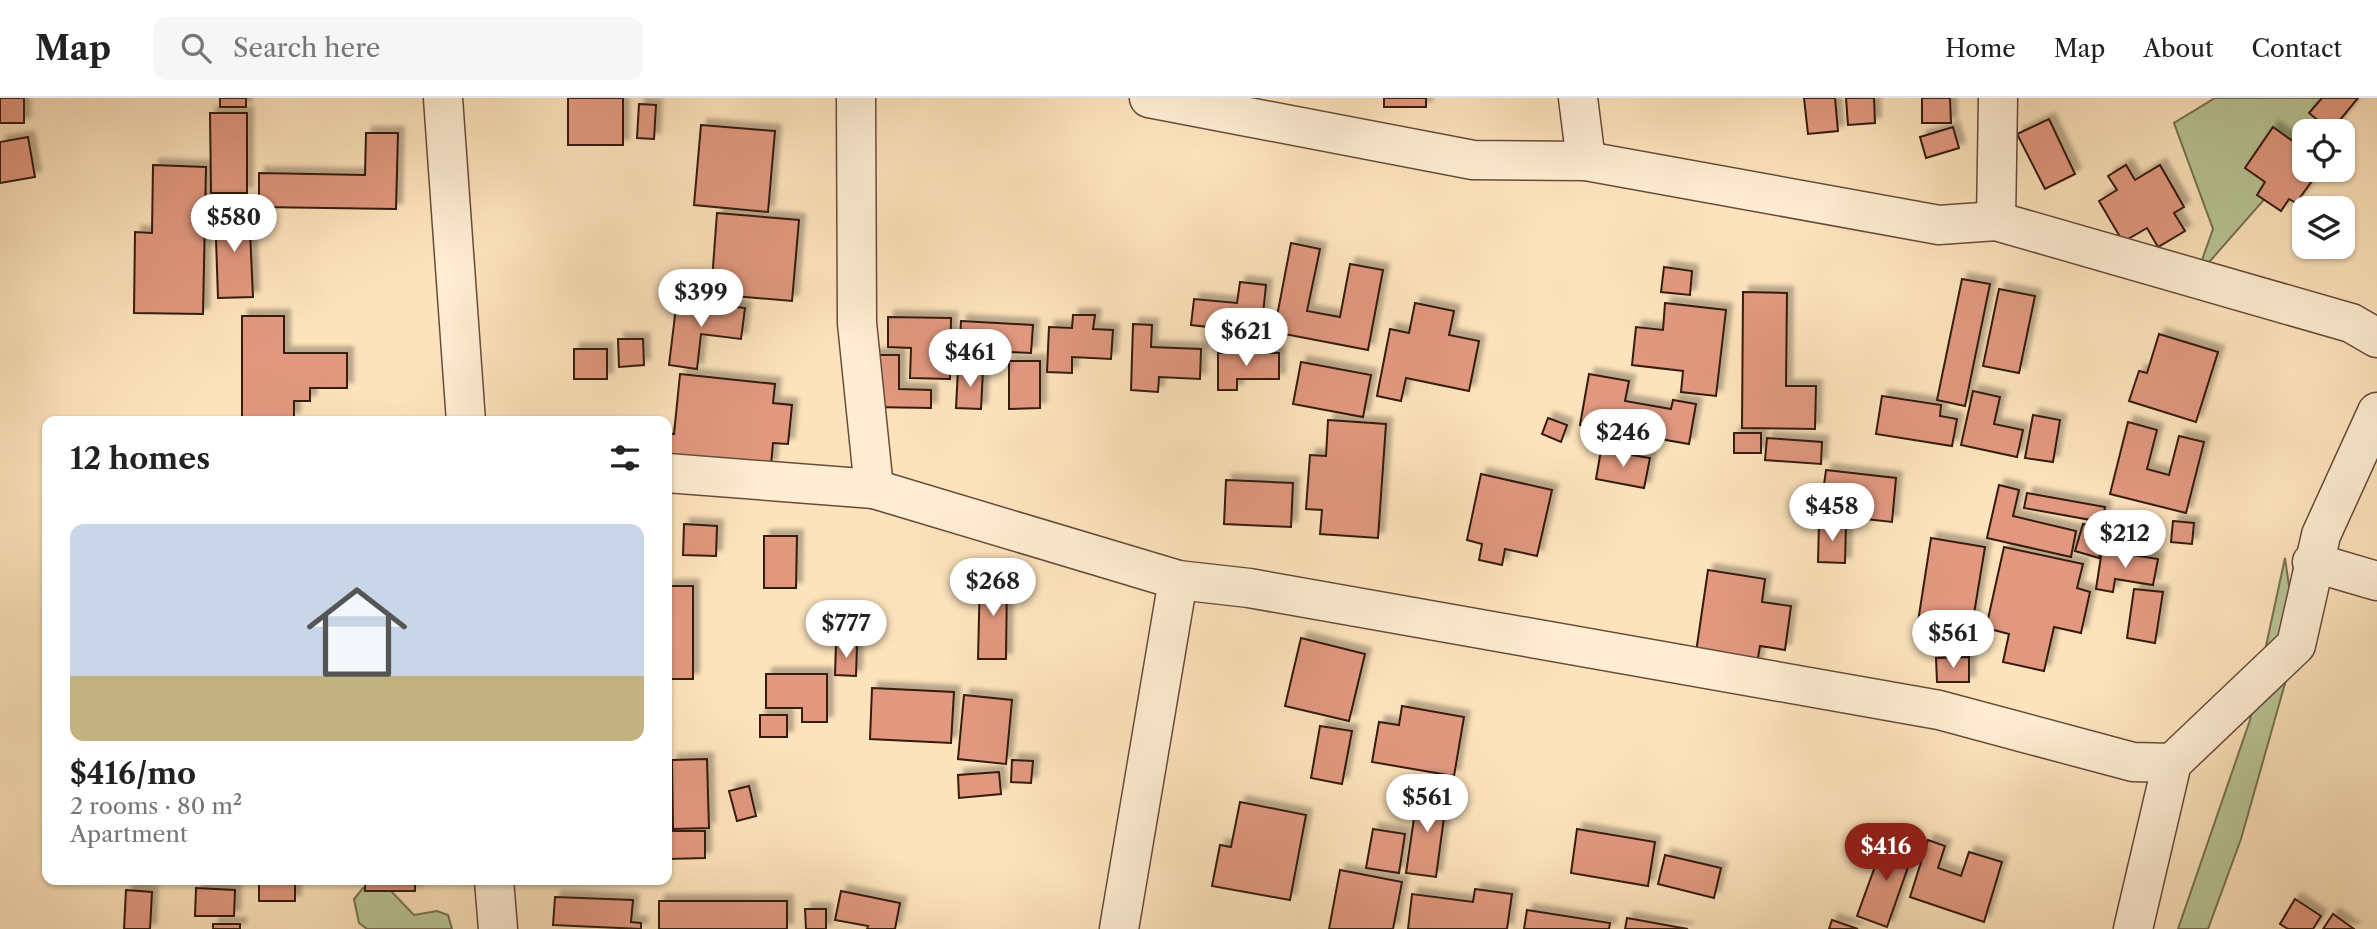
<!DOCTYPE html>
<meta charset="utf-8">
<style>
body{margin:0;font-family:"Libre Caslon Text",serif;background:#f6f6f6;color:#222;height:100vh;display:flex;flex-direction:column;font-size:26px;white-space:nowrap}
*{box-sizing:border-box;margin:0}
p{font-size:23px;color:#767676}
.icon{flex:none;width:38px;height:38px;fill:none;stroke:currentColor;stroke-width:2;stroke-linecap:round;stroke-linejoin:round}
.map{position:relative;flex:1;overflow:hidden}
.sheet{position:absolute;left:42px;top:318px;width:630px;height:469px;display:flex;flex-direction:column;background:#fff;border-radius:14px;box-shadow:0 2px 5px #0004}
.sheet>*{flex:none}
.buttons{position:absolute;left:2292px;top:21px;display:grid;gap:14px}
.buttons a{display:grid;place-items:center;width:63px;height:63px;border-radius:14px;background:#fff;box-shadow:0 2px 5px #0004;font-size:35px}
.price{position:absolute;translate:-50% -60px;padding:0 16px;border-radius:24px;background:#fff;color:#222;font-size:23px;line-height:46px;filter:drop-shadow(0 2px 4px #0008)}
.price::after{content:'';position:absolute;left:50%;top:42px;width:21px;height:16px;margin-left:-10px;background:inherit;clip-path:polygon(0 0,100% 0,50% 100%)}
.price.selected{background:#8f2418;color:#fff}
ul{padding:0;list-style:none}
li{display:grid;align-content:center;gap:14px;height:371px;padding:0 28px}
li+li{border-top:2px solid #e0e0e0}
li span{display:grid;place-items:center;height:217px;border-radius:14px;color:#555}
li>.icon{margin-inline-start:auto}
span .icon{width:126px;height:126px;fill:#fffc;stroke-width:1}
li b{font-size:30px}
h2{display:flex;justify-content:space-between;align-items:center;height:84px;padding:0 28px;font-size:30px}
header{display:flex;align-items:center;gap:42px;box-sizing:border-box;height:98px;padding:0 35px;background:#fff;border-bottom:2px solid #e0e0e0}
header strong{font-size:33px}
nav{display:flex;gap:38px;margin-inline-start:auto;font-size:24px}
.search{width:490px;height:63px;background:#f6f6f6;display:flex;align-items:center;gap:18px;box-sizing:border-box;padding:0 24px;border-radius:14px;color:#767676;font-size:26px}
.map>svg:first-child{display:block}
</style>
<header>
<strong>Map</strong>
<div class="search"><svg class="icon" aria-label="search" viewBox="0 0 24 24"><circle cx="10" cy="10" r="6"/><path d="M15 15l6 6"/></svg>Search here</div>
<nav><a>Home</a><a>Map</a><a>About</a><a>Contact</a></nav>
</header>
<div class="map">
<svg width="2377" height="831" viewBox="0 0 2377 831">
<defs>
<filter id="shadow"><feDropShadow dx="6" dy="-6" stdDeviation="2" flood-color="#0004"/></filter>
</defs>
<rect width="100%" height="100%" fill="#fde3bc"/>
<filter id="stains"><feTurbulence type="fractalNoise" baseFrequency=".00286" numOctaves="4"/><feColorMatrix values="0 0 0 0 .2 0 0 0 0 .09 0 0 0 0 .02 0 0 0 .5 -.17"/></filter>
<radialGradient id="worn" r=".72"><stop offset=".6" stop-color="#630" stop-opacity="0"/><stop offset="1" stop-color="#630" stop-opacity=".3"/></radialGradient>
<g fill="#b9c596" stroke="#767052" stroke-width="2">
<path d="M2215,0H2354L2324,33H2305V55L2196,179L2213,131L2174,25Z"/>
<path d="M2285,460L2297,543L2241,741L2208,831H2178L2250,622Z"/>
<path d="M363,790L390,792L414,817L437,813L448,817L452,831H367L359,825L354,801Z"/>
</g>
<g fill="#e1987f" stroke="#341a0d" stroke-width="2" filter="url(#shadow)">
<rect x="0" y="0" width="24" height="25"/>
<rect x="220" y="0" width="26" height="9"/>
<rect x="568" y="0" width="55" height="47"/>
<rect x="1384" y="0" width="42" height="9"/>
<path d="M1804,0H1835L1838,33L1808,36Z"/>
<path d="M1846,0H1874L1875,25L1848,27Z"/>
<path d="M1922,0H1950L1951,25H1922Z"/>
<path d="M2322,0H2358L2331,33L2309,15Z"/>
<path d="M639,6L656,7L654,41L637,40Z"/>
<path d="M210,15H247V95H211Z"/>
<path d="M2049,21L2075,76L2045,91L2017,36Z"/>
<path d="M701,27L775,33L768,114L694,107Z"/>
<path d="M1953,29L1959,50L1926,60L1920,39Z"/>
<path d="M2273,29L2305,52V72H2320L2296,105L2289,101L2281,113L2257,97L2265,84L2245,70Z"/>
<path d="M366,35H398L396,111L259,109V75L365,77Z"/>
<path d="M28,39L35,79L0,85V44Z"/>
<path d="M153,67L206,69L203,216L134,215L135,134L152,135Z"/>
<path d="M2126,67L2135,82L2160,67L2184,109L2174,115L2185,133L2158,149L2147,130L2123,144L2099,103L2117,92L2108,78Z"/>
<path d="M249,111L253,199L218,200L215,112Z"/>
<path d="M717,115L799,122L792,203L711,196Z"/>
<path d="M1291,145L1320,151L1307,213L1340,219L1350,166L1383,172L1368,252L1274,234Z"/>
<path d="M1664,169L1692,173L1690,197L1661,194Z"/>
<path d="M1962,181L1990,186L1965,308L1937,302Z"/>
<path d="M1240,184L1266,187L1261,235L1191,227L1194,201L1237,205Z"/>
<path d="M1999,191L2035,198L2019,275L1983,268Z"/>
<path d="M1743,194L1787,195L1786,288H1816L1815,331L1742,330Z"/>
<path d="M677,201L745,210L741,241L701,236L697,271L669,267Z"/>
<path d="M1415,205L1454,213L1449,237L1479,243L1469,293L1406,280L1401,303L1377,298L1390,231L1409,235Z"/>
<path d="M1665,205L1726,212L1716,298L1681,294L1683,273L1632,267L1636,229L1663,232Z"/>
<path d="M1073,217H1095L1093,231L1113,232L1111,261L1072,259V275L1047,274L1049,229L1072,230Z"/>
<path d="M242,218H284V255H347V290H310V303H294V320H242Z"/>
<path d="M888,219L951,220L950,281L910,280L911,250L888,249Z"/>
<path d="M961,223L1033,227L1031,255L984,253L983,272L958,271Z"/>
<path d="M1133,226L1152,227L1151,249L1201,251L1200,281L1159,279L1158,294L1131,292Z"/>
<path d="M2159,236L2218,254L2196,324L2129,303L2139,273L2147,275Z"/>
<path d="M618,241H643L644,267L619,269Z"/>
<rect x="574" y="251" width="33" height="30"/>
<path d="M1218,255H1279V281H1237V292H1218Z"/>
<path d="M872,257H899V291L931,292V310L871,309Z"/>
<path d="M1009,263H1040V310L1009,311Z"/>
<path d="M1301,264L1371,277L1363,319L1293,306Z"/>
<path d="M958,271L983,272L981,311L956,310Z"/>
<path d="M680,276L775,286L773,305L792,307L788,346L773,345L771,367L667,370V335L674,336Z"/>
<path d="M1589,276L1629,283L1625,303L1671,311L1673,302L1696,306L1689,346L1580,327Z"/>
<path d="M1973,293L2000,299L1994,326L2023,332L2017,359L1961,347Z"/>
<path d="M1882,298L1941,307L1940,318L1957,321L1952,348L1876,336Z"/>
<path d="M2033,317L2060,322L2053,364L2025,360Z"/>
<path d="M1548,320L1567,327L1561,344L1542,336Z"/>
<path d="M1328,322L1386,326L1378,440L1320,436L1322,412L1306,411L1310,357L1326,358Z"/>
<path d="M2128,324L2157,332L2147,371L2169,377L2179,338L2204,344L2186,415L2110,396Z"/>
<rect x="1734" y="335" width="27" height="20"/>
<path d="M1767,340L1822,344L1821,366L1765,362Z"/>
<path d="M1601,352L1650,360L1644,390L1596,381Z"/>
<path d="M1826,372L1896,380L1892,424L1820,416Z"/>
<path d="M1481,376L1552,392L1537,458L1505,451L1502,467L1479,462L1482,446L1467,442Z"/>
<path d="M1226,382L1293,385L1291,429L1224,426Z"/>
<path d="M1999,387L2019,392L2013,418L2076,433L2071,459L1987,440Z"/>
<path d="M2027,395L2105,409L2102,424L2024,410Z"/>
<path d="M2173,423L2194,425L2192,446L2171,444Z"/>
<path d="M1819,425L1846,426L1845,465L1818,464Z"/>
<path d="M684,426L717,428L716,458L683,457Z"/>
<path d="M2083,426L2106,432L2099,460L2075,453Z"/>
<path d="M764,438H797L796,490H764Z"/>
<path d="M1931,440L1985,449L1968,552L1915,543Z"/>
<path d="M2004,449L2083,466L2077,490L2090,494L2081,535L2054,529L2044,573L2003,564L2009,536L1986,530Z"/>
<path d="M2102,452L2158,461L2153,487L2115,481L2113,494L2096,491Z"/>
<path d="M1708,472L1765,481L1762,504L1791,508L1785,552L1760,548L1755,577L1694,568Z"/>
<path d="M980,478H1007L1006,561H978Z"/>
<rect x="667" y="488" width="26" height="93"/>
<path d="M2134,491L2163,494L2155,545L2127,540Z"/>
<path d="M1301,540L1365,556L1349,623L1285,608Z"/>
<path d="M836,546H857L856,578L835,577Z"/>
<path d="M1969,559V584H1937L1936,560Z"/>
<path d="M766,576H827V624H802V610H766Z"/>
<path d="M872,590L954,594L951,645L870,641Z"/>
<path d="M964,597L1012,602L1006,666L958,661Z"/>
<path d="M1402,608L1464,619L1454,678L1372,664L1379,624L1399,627Z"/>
<rect x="760" y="617" width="27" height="22"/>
<path d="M1320,628L1352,633L1342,686L1311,680Z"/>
<path d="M707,661L709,730L673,731L672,662Z"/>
<path d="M1012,662L1033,663L1031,685L1011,684Z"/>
<path d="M999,674L1001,696L959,700L958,677Z"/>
<path d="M749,688L756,718L737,723L729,693Z"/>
<path d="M1418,693L1447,697L1436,779L1406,775Z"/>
<path d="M1240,704L1306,717L1290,802L1212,788L1220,747L1231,749Z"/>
<path d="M1373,731L1405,736L1399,775L1366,770Z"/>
<path d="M1577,731L1655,744L1648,788L1571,775Z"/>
<path d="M668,733H705V760L668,761Z"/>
<path d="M1885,741L1914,752L1887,829L1857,818Z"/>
<path d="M1928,742L1945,748L1938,770L1961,778L1969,754L2002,764L1984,824L1910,799Z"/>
<path d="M1665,757L1721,770L1714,800L1658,786Z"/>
<path d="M1340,772L1402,784L1393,831H1329Z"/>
<rect x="259" y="782" width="36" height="21"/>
<rect x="365" y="782" width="50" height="11"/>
<path d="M196,790L235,792L234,818H195Z"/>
<path d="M1475,791L1512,796L1507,831H1408L1412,796L1473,804Z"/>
<path d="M126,792L152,794L150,831H124Z"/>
<path d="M841,793L900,805L895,831H867L868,828L835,822Z"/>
<path d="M555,799L633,802L631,824L641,825V831L553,827Z"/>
<path d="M2295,801L2321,818L2313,831H2288L2280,826Z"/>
<rect x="659" y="803" width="128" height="28"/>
<path d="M805,811H826V831H806Z"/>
<path d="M1527,812L1610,825L1609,831H1524Z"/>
<path d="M2333,816L2354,831H2323Z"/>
<path d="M1627,820L1688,831H1625Z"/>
<path d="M1832,822L1858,831H1829Z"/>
<rect x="213" y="826" width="27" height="5"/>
</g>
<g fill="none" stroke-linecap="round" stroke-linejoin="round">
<defs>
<g id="minor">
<path d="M443,0L466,324"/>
<path d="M856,0L857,225L874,391"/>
<path d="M1149,0L1473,62L1586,63L1939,127L1996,123L2351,225L2377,240"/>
<path d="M1578,0L1586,63"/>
<path d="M1996,123L1998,0"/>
<path d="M667,375L874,391L1178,482L1249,490L1939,612L2133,664L2172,665"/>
<path d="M2312,464L2377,483"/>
<path d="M494,782L498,831"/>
<path d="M1119,831L1178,482"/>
<path d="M2133,831L2172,665L2296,547L2321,437L2377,314"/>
</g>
</defs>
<use href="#minor" stroke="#664c39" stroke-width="41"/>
<use href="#minor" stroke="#feedd3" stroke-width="38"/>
</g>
<rect width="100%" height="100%" filter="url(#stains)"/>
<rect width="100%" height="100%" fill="url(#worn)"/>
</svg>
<div class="buttons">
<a><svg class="icon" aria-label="locate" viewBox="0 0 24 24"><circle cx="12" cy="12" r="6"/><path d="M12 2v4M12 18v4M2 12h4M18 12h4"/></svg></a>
<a><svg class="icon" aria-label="layers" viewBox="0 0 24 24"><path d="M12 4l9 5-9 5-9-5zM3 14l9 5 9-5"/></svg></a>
</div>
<b class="price" style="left:234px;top:156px">$580</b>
<b class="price" style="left:701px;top:231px">$399</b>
<b class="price" style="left:1246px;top:270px">$621</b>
<b class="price" style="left:970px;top:291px">$461</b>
<b class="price" style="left:1623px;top:371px">$246</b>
<b class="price" style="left:1832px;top:445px">$458</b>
<b class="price" style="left:2125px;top:472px">$212</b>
<b class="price" style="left:993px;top:520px">$268</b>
<b class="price" style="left:846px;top:562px">$777</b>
<b class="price" style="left:1953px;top:572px">$561</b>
<b class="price" style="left:1427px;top:736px">$561</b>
<b class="price selected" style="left:1886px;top:785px">$416</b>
<section class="sheet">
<h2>12 homes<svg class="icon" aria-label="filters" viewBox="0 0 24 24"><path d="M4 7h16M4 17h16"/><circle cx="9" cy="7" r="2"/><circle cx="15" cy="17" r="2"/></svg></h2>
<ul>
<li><span style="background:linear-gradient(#c9d6e8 70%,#c2b280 0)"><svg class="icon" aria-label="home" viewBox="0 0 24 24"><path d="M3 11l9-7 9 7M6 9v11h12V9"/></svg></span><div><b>$416/mo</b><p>2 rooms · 80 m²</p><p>Apartment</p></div></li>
</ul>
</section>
</div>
